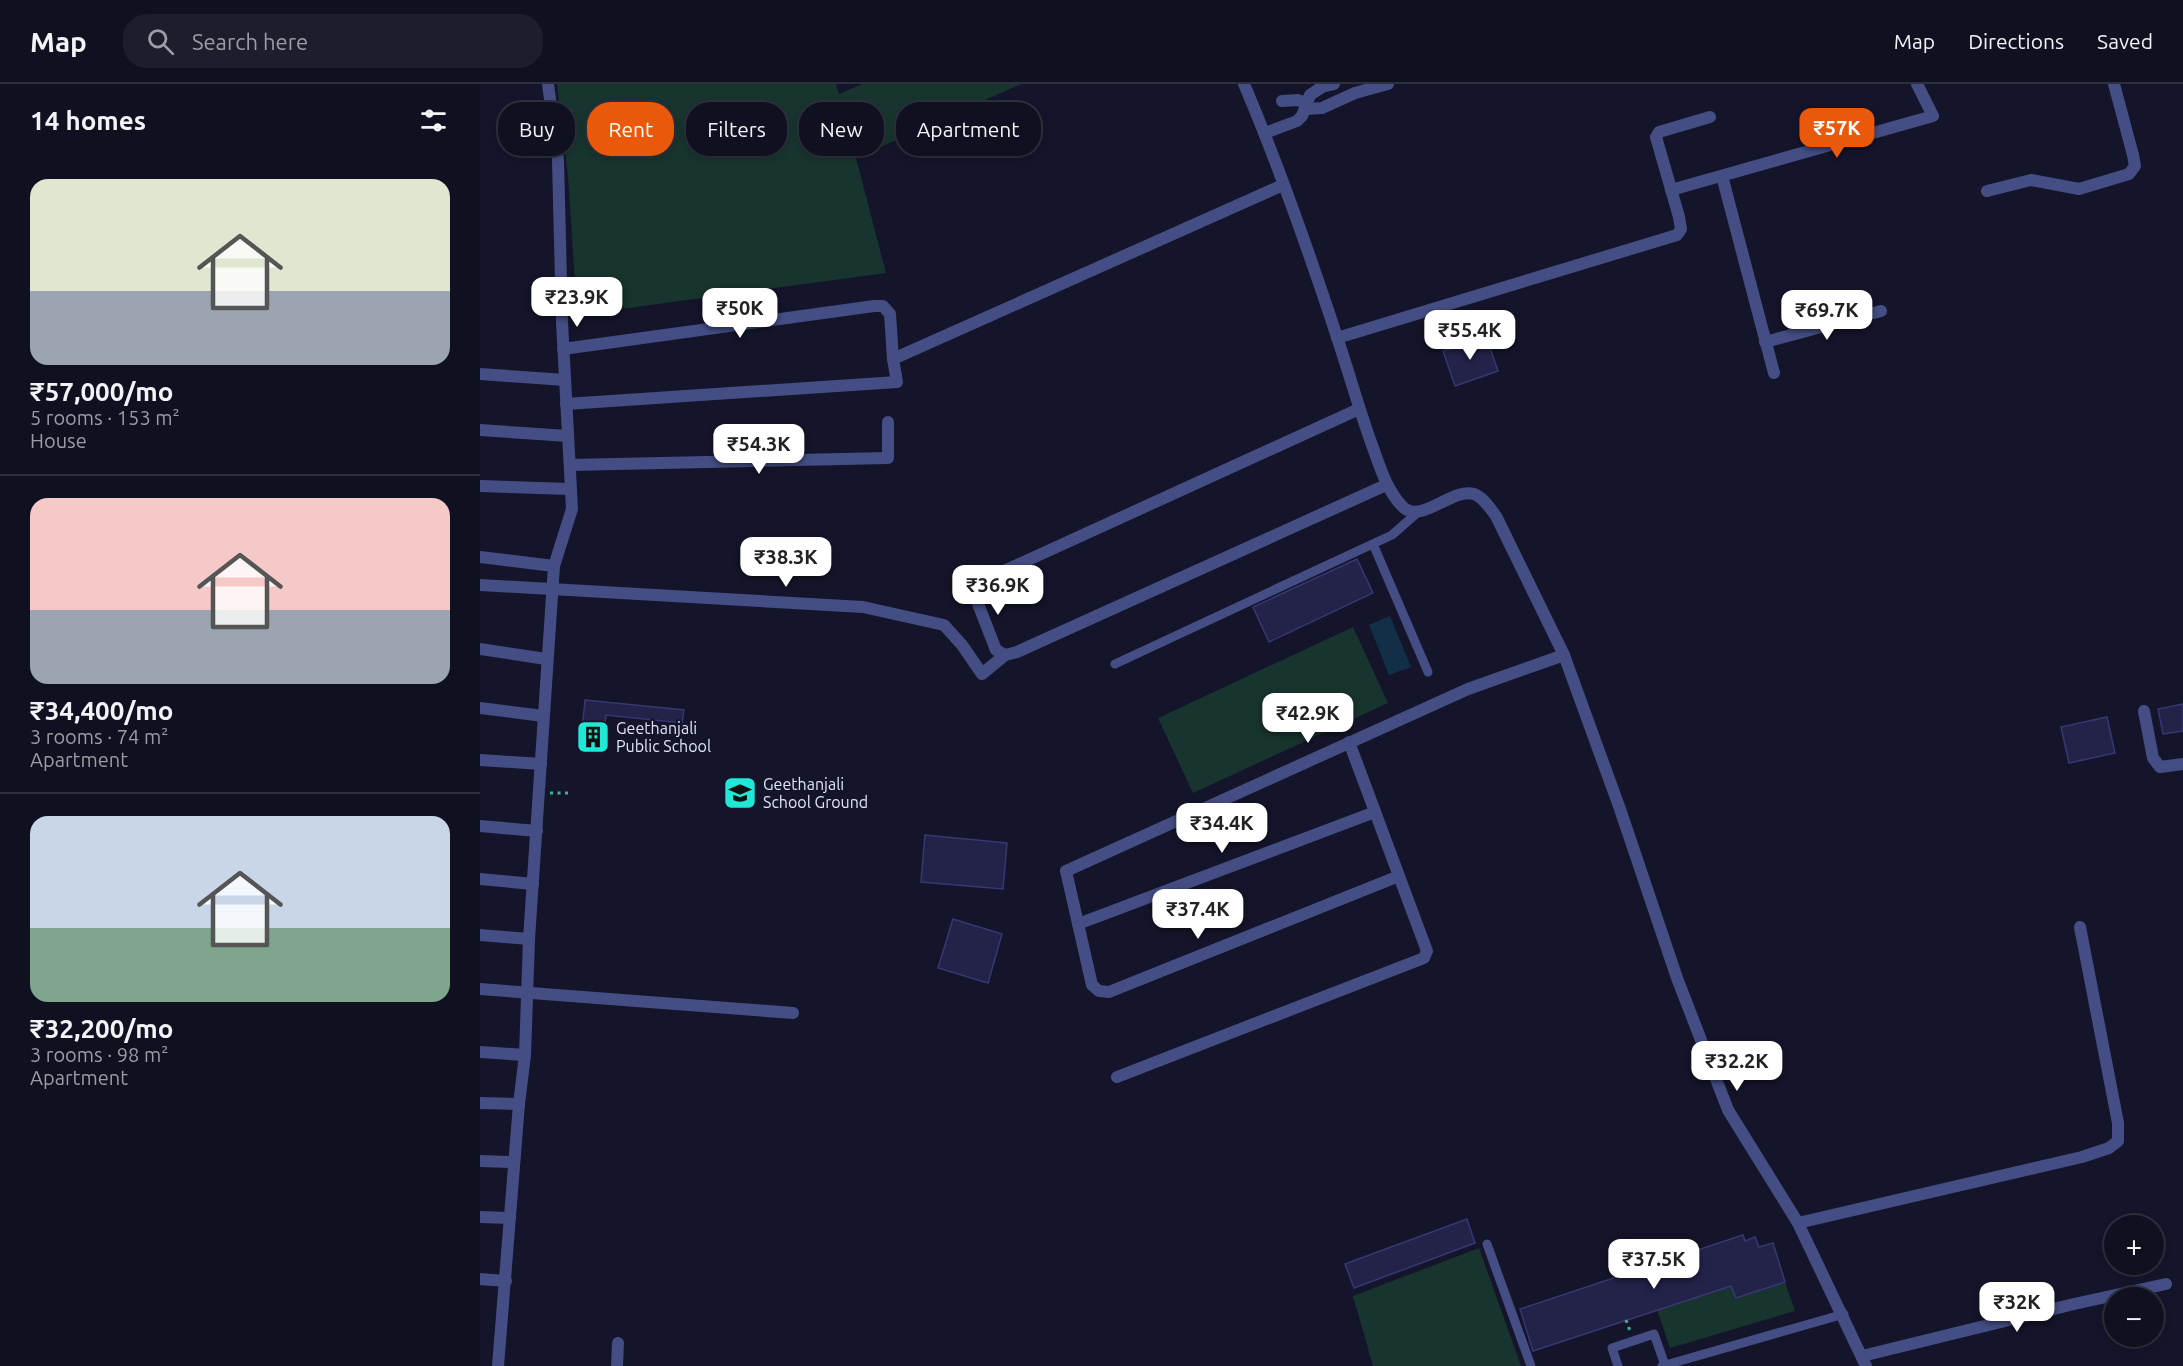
<!DOCTYPE html>
<meta charset="utf-8">
<style>
body{margin:0;font-family:Ubuntu,sans-serif;background:#1d1e2d;color:#f1f3f6;height:100vh;display:flex;flex-direction:column;font-size:22px;white-space:nowrap}
*{box-sizing:border-box;margin:0}
p{font-size:20px;color:#9b9da5}
.icon{flex:none;width:33px;height:33px;fill:none;stroke:currentColor;stroke-width:2;stroke-linecap:round;stroke-linejoin:round}
.map{position:relative;flex:1;overflow:hidden}
.drawer{display:flex;flex-direction:column;background:#0f1020;width:480px}
.drawer>*{flex:none}
.hud{position:absolute;left:18px;top:18px;width:570px;height:54px;display:flex;gap:12px}
.controls{position:absolute;left:1624px;top:1131px;display:grid;gap:12px}
.controls a{display:grid;place-items:center;width:60px;height:60px;border-radius:50%;background:#0f1020;box-shadow:0 3px 9px #0003,0 0 0 2px #2f303e;font-size:30px}
.price{position:absolute;translate:-50% -51px;padding:0 14px;border-radius:12px;background:#fff;color:#222;font-size:20px;line-height:39px;filter:drop-shadow(0 2px 3px #0008)}
.price::after{content:'';position:absolute;left:50%;top:36px;width:18px;height:14px;margin-left:-9px;background:inherit;clip-path:polygon(0 0,100% 0,50% 100%)}
.price.current{background:#ea580c;color:#fff}
ul{padding:0;list-style:none}
li{display:grid;align-content:center;gap:12px;height:318px;padding:0 30px}
li+li{border-top:2px solid #2f303e}
li span{display:grid;place-items:center;height:186px;border-radius:18px;color:#555}
li>.icon{margin-inline-start:auto}
span .icon{width:108px;height:108px;fill:#fffc;stroke-width:1}
li b{font-size:26px}
h2{display:flex;justify-content:space-between;align-items:center;height:72px;padding:0 30px;font-size:26px}
.chip{padding:0 21px;border-radius:24px;background:#0f1020;box-shadow:0 3px 9px #0003,0 0 0 2px #2f303e;font-size:21px;line-height:54px}
.chip.current{background:#ea580c;color:#fff}
header{display:flex;align-items:center;gap:36px;box-sizing:border-box;height:84px;padding:0 30px;background:#0f1020;border-bottom:2px solid #2f303e}
header strong{font-size:28px}
nav{display:flex;gap:33px;margin-inline-start:auto;font-size:21px}
.search{width:420px;height:54px;background:#1d1e2d;display:flex;align-items:center;gap:15px;box-sizing:border-box;padding:0 21px;border-radius:24px;color:#9b9da5;font-size:22px}
main{display:flex;flex:1;min-height:0}
.map>svg:first-child{display:block}
</style>
<header>
<strong>Map</strong>
<div class="search"><svg class="icon" aria-label="search" viewBox="0 0 24 24"><circle cx="10" cy="10" r="6"/><path d="M15 15l6 6"/></svg>Search here</div>
<nav><a>Map</a><a>Directions</a><a>Saved</a></nav>
</header>
<main>
<section class="drawer">
<h2>14 homes<svg class="icon" aria-label="filters" viewBox="0 0 24 24"><path d="M4 7h16M4 17h16"/><circle cx="9" cy="7" r="2"/><circle cx="15" cy="17" r="2"/></svg></h2>
<ul>
<li><span style="background:linear-gradient(#dfe7d0 60%,#9aa5b1 0)"><svg class="icon" aria-label="home" viewBox="0 0 24 24"><path d="M3 11l9-7 9 7M6 9v11h12V9"/></svg></span><div><b>₹57,000/mo</b><p>5 rooms · 153 m²</p><p>House</p></div></li>
<li><span style="background:linear-gradient(#f6c9c9 60%,#9aa5b1 0)"><svg class="icon" aria-label="home" viewBox="0 0 24 24"><path d="M3 11l9-7 9 7M6 9v11h12V9"/></svg></span><div><b>₹34,400/mo</b><p>3 rooms · 74 m²</p><p>Apartment</p></div></li>
<li><span style="background:linear-gradient(#c9d6e8 60%,#7fa58c 0)"><svg class="icon" aria-label="home" viewBox="0 0 24 24"><path d="M3 11l9-7 9 7M6 9v11h12V9"/></svg></span><div><b>₹32,200/mo</b><p>3 rooms · 98 m²</p><p>Apartment</p></div></li>
</ul>
</section>
<div class="map">
<svg width="1703" height="1282" viewBox="0 0 1703 1282">
<rect width="100%" height="100%" fill="#14152a"/>
<g fill="#18342e">
<path d="M77,0H356L359,10L382,0H541L376,74L406,189L97,231L88,92Z"/>
<path d="M873,543L908,619L713,709L678,634Z"/>
<path d="M999,1164L1041,1282H893L873,1212Z"/>
<path d="M1305,1198L1315,1227L1190,1264L1177,1226L1251,1202L1256,1214Z"/>
</g>
<path fill="#112f46" d="M910,532L931,583L909,591L889,541Z"/>
<g fill="#232249" stroke="#373773" stroke-width="1.5">
<path d="M1006,253L1018,287L975,302L963,267Z"/>
<path d="M877,475L893,509L789,558L773,523Z"/>
<path d="M105,616L204,626L202,639L126,631L122,669L100,667Z"/>
<path d="M1703,620V647L1683,650L1678,625Z"/>
<path d="M1627,633L1635,669L1589,679L1581,643Z"/>
<path d="M445,751L527,759L523,805L441,798Z"/>
<path d="M473,835L522,850L508,899L458,884Z"/>
<path d="M987,1135L995,1159L874,1204L865,1180Z"/>
<path d="M1263,1151L1265,1157L1275,1153L1279,1163L1293,1159L1305,1198L1256,1214L1251,1202L1053,1267L1040,1225Z"/>
</g>
<g fill="none" stroke-linecap="round" stroke-linejoin="round">
<g stroke="#3eb296" stroke-width="3" stroke-dasharray="3 4.5" stroke-linecap="butt">
<path d="M70,709H92"/>
<path d="M1146,1236L1150,1247"/>
</g>
<g stroke="#444e84" stroke-width="9">
<path d="M893,460L948,588"/>
<path d="M635,580L912,451L937,429"/>
<path d="M1007,1160L1051,1282"/>
<path d="M1138,1282L1132,1264L1174,1250L1185,1281"/>
<path d="M1182,1282L1364,1230"/>
</g>
<g stroke="#444e84" stroke-width="12">
<path d="M68,0L78,76L82,238L92,425L74,482"/>
<path d="M802,17L818,16L826,19"/>
<path d="M825,25L842,24L875,9L908,0"/>
<path d="M785,49L817,37L822,32L830,11L842,3L854,0"/>
<path d="M1242,92L1294,289"/>
<path d="M1191,106L1453,32L1437,0"/>
<path d="M1507,107L1551,96L1599,105L1649,90L1655,82L1653,71L1634,0"/>
<path d="M857,254L1197,151L1201,145L1199,133L1176,53L1179,48L1230,33"/>
<path d="M1285,258L1401,227"/>
<path d="M83,265L394,222H403L410,230L413,275"/>
<path d="M0,290L85,296"/>
<path d="M86,320L417,298L413,275L803,101"/>
<path d="M879,325L524,487L499,502L495,512L516,566L525,571L537,568L906,401"/>
<path d="M0,346L88,352"/>
<path d="M90,381L408,374V338"/>
<path d="M0,402L91,405"/>
<path d="M0,473L74,482L49,855L45,971L39,1020L18,1282"/>
<path d="M0,501L383,523L464,541L482,561L502,590L525,571"/>
<path d="M0,565L66,575"/>
<path d="M0,624L63,632"/>
<path d="M1664,627L1673,674L1680,683L1703,680"/>
<path d="M0,676L61,680"/>
<path d="M0,742L57,747"/>
<path d="M919,792L629,908L619,907L612,901L586,787L988,605L1084,571"/>
<path d="M0,795L53,800"/>
<path d="M598,840L895,728"/>
<path d="M0,851L49,855"/>
<path d="M0,905L313,929"/>
<path d="M0,968L45,971"/>
<path d="M637,993L944,874L947,867L869,658"/>
<path d="M0,1019L39,1020"/>
<path d="M0,1077L34,1078"/>
<path d="M0,1133L30,1134"/>
<path d="M1318,1139L1602,1073L1629,1064L1638,1057V1039L1600,843"/>
<path d="M0,1195L26,1197"/>
<path d="M1382,1272L1594,1220L1686,1200"/>
<path d="M137,1282L138,1259"/>
</g>
<path stroke="#444e84" stroke-width="12" d="M764,0C799,82 829,168 857,253C869,289 879,325 892,361C900,383 906,405 922,422C940,442 972,403 994,410C1003,413 1010,424 1016,432L1084,571L1140,725L1197,894L1248,1026L1318,1139L1386,1282"/>
</g>
<defs>
<symbol id="building-square" viewBox="-11 -11 22 22"><rect x="-9" y="-9" width="18" height="18" rx="4" fill="#20e8d7" stroke="#14152a"/><path d="M-4-6H4V6H1V3H-1V6H-4ZM-2.5-4.3h1.7v1.8h-1.7ZM.8-4.3h1.7v1.8H.8ZM-2.5-1h1.7V.8h-1.7ZM.8-1h1.7V.8H.8Z" fill="#111"/></symbol>
<symbol id="school-square" viewBox="-11 -11 22 22"><rect x="-9" y="-9" width="18" height="18" rx="4" fill="#20e8d7" stroke="#14152a"/><path d="M0-5L7-2L0 1L-7-2ZM-4 1L0 2.5L4 1V4Q0 6-4 4Z" fill="#111"/></symbol>
</defs>
<g fill-rule="evenodd">
<use href="#building-square" x="94" y="634" width="38" height="38"/>
<use href="#school-square" x="241" y="690" width="38" height="38"/>
</g>
<g text-anchor="middle" stroke-width="4.5" stroke-linejoin="round" paint-order="stroke">
<g font-size="16" fill="#e1e3fc" stroke="#14152a" text-anchor="start">
<text x="136" y="650">Geethanjali<tspan x="136" dy="18">Public School</tspan></text>
<text x="283" y="706">Geethanjali<tspan x="283" dy="18">School Ground</tspan></text>
</g>
</g>
</svg>
<div class="controls">
<a>+</a>
<a>−</a>
</div>
<b class="price current" style="left:1357px;top:75px">₹57K</b>
<b class="price" style="left:97px;top:244px">₹23.9K</b>
<b class="price" style="left:260px;top:255px">₹50K</b>
<b class="price" style="left:1347px;top:257px">₹69.7K</b>
<b class="price" style="left:990px;top:277px">₹55.4K</b>
<b class="price" style="left:279px;top:391px">₹54.3K</b>
<b class="price" style="left:306px;top:504px">₹38.3K</b>
<b class="price" style="left:518px;top:532px">₹36.9K</b>
<b class="price" style="left:828px;top:660px">₹42.9K</b>
<b class="price" style="left:742px;top:770px">₹34.4K</b>
<b class="price" style="left:718px;top:856px">₹37.4K</b>
<b class="price" style="left:1257px;top:1008px">₹32.2K</b>
<b class="price" style="left:1174px;top:1206px">₹37.5K</b>
<b class="price" style="left:1537px;top:1249px">₹32K</b>
<div class="hud">
<a class="chip">Buy</a>
<a class="chip current">Rent</a>
<a class="chip">Filters</a>
<a class="chip">New</a>
<a class="chip">Apartment</a>
</div>
</div>
</main>
